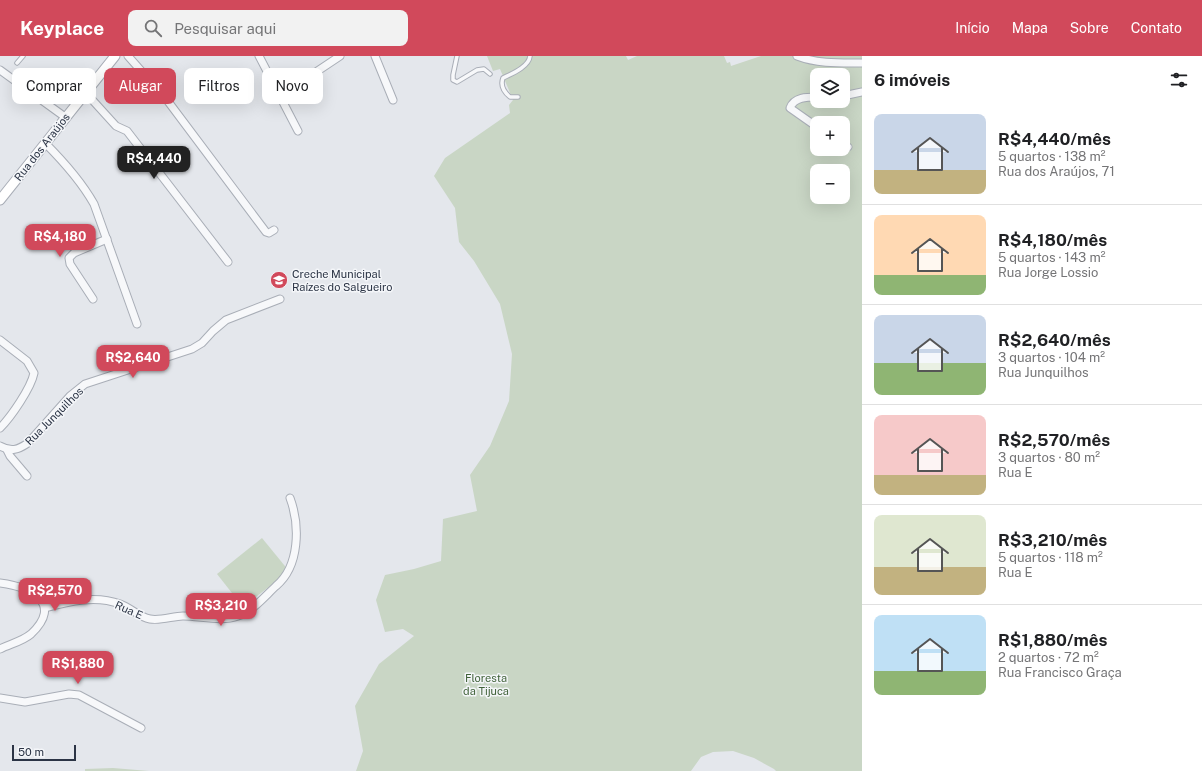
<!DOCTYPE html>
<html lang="pt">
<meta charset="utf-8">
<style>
body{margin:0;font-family:"Public Sans",sans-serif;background:#f2f2f2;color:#202124;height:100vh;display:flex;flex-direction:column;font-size:15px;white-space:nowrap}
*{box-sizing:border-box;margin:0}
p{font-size:13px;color:#757577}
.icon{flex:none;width:22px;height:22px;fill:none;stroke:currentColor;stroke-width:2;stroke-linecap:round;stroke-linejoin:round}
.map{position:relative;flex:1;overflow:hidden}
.panel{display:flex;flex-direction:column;background:#fff;width:340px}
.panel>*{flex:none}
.top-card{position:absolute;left:12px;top:12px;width:380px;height:36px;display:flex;gap:8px}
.tools{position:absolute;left:810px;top:12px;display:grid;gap:8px}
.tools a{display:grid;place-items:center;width:40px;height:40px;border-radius:8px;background:#fff;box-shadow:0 4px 16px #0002;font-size:20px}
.scale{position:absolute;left:12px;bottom:10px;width:64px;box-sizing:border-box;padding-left:4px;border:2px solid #2b3445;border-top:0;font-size:11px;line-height:14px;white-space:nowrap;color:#2b3445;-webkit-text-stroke:3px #f4f6f9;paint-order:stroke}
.price{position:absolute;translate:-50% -34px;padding:0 9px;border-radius:8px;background:#d1495b;color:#fff;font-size:13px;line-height:26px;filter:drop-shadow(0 1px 2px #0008)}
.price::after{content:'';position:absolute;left:50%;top:24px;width:12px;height:9px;margin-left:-6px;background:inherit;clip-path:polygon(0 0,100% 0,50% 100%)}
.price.current{background:#222;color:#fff}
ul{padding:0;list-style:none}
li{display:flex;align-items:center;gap:12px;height:100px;padding:0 12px}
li+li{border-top:1px solid #e0e0e0}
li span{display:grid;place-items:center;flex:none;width:112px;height:80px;border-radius:8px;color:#555}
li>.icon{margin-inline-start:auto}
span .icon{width:48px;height:48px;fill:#fffc;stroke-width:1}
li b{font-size:17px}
h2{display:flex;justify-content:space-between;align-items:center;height:48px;padding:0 12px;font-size:17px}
.chip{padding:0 14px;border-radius:8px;background:#fff;box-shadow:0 4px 16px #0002;font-size:14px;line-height:36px}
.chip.current{background:#d1495b;color:#fff}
header{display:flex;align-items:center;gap:24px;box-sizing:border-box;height:56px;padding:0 20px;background:#d1495b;color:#fff}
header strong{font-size:19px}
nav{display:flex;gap:22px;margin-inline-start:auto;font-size:14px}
.search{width:280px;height:36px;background:#f2f2f2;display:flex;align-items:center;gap:10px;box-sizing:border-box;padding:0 14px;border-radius:8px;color:#757577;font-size:15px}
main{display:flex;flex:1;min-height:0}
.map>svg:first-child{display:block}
</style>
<header>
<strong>Keyplace</strong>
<div class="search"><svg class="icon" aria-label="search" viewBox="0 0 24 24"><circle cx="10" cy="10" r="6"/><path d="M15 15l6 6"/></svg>Pesquisar aqui</div>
<nav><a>Início</a><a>Mapa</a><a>Sobre</a><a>Contato</a></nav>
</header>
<main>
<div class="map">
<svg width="862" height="715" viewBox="0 0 862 715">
<rect width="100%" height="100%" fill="#e4e7ec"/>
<g fill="#c9d6c5" fill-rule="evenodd">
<path d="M487,0H626L628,4L637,0H724L727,7L730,6L731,10L761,0H862V715H776L774,713L754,702L733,695L713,696L701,701L691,715H356L363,695L355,650L379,608L414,580L403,573L385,576L376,544L385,519L414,513L441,505L443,463L477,455L470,419L490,390L509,345L512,298L500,248L474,205L459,186L455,152L434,120L445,102L510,57L509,49L513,44L500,13L493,15ZM817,19H843V45H817ZM817,67H843V93H817ZM817,115H843V141H817Z"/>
<path d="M262,482L289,515L243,551L217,518Z"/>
<path d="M113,712L149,715H85V713Z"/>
</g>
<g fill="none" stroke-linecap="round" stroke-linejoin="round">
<defs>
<g id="lane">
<path d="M457,0L453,19V24L457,26L477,14L484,13L490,18"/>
<path d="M17,7L23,0"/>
<path d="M518,41H510C504,36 500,30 503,22C511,18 529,11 530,0"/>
<path d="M219,562L230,542"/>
</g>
<g id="street">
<path d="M128,0L167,44L266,176L269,177L274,174"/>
<path d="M259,0L298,75"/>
<path d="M375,0L393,44"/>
<path d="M797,0C818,8 840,7 862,7"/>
<path d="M0,14L65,61"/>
<path d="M86,37L116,70L127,75L228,206"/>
<path d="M280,40L340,0"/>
<path d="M843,40L862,36"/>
<path d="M817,41C807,41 794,41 790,52L817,71"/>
<path d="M45,87C64,106 81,125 94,148L137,268"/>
<path d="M843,88L848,91"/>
<path d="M93,243L70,208L69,202L74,197L107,183"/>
<path d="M0,284L27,305L34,317C31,332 11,361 0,372"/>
<path d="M0,390C11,396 18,394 28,387L70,340L85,328L192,293L202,287L213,275L226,264L280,243"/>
<path d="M7,394L10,400L27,420"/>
<path d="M0,527C30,531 64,547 31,578C23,585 10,588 0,593"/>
<path d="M45,552C70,545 96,539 120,548C131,552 139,561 150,563C161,565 173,560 183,560C200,560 222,566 238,560C253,555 265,540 276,530C300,510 300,469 290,442"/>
<path d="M0,642L25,646L69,638L79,639L141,672"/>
</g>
<path id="secondary" d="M0,144L115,0"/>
</defs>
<use href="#lane" stroke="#a9aeb7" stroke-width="5.5"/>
<use href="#street" stroke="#a9aeb7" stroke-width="9"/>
<use href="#secondary" stroke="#a9aeb7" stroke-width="11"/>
<use href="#lane" stroke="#f7f8fa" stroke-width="3.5"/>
<use href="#street" stroke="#f7f8fa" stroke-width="7"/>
<use href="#secondary" stroke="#fff" stroke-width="9"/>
</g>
<defs>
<symbol id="school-disc" viewBox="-11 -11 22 22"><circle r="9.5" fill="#d1495b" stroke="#f4f6f9"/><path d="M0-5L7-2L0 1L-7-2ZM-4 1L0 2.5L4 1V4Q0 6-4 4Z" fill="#fff"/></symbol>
</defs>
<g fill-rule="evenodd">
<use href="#school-disc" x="269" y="214" width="20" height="20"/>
</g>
<g text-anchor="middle" stroke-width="3" stroke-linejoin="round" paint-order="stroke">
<g font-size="11" fill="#2b3445" stroke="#f4f6f9">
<text transform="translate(42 91) rotate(-52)" y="4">Rua dos Araújos</text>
<text transform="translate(54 360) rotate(-45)" y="4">Rua Junquilhos</text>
<text transform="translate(129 554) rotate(24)" y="4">Rua E</text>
</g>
<g font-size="11" fill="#2b3445" stroke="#f4f6f9" text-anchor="start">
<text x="292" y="222">Creche Municipal<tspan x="292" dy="13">Raízes do Salgueiro</tspan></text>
</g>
<g font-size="11" fill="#3f6138" stroke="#f4f6f9">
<text x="486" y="626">Floresta<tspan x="486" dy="13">da Tijuca</tspan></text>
</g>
</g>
</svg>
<div class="tools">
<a><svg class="icon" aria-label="layers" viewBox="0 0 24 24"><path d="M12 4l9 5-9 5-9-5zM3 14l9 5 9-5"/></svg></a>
<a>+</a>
<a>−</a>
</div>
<div class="scale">50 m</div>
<b class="price current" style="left:154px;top:124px">R$4,440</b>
<b class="price" style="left:60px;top:202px">R$4,180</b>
<b class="price" style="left:133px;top:323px">R$2,640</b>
<b class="price" style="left:55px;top:556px">R$2,570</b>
<b class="price" style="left:221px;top:571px">R$3,210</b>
<b class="price" style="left:78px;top:629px">R$1,880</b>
<div class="top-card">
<a class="chip">Comprar</a>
<a class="chip current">Alugar</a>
<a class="chip">Filtros</a>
<a class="chip">Novo</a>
</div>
</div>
<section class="panel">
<h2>6 imóveis<svg class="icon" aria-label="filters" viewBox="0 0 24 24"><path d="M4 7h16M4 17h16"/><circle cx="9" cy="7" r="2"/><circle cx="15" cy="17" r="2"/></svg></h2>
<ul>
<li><span style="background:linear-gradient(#c9d6e8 70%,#c2b280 0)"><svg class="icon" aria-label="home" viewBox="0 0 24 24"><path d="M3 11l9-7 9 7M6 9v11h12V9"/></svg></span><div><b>R$4,440/mês</b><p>5 quartos · 138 m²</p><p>Rua dos Araújos, 71</p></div></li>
<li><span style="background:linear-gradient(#ffd9b3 75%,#8fb573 0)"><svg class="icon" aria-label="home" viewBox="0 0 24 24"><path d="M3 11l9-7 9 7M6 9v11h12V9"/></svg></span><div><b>R$4,180/mês</b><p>5 quartos · 143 m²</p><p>Rua Jorge Lossio</p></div></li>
<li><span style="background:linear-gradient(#c9d6e8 60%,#8fb573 0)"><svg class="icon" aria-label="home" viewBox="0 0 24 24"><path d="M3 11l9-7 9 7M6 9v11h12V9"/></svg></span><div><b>R$2,640/mês</b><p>3 quartos · 104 m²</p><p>Rua Junquilhos</p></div></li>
<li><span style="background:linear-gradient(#f6c9c9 75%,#c2b280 0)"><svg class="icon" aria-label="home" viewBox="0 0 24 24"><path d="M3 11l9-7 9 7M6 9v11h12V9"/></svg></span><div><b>R$2,570/mês</b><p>3 quartos · 80 m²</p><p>Rua E</p></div></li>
<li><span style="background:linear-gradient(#dfe7d0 65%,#c2b280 0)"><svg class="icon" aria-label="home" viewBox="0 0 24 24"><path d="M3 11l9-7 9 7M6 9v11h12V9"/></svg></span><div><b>R$3,210/mês</b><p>5 quartos · 118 m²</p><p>Rua E</p></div></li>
<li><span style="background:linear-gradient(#bfe0f5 70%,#8fb573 0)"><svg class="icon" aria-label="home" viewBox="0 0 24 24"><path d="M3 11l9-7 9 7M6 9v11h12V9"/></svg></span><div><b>R$1,880/mês</b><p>2 quartos · 72 m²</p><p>Rua Francisco Graça</p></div></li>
</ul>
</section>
</main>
